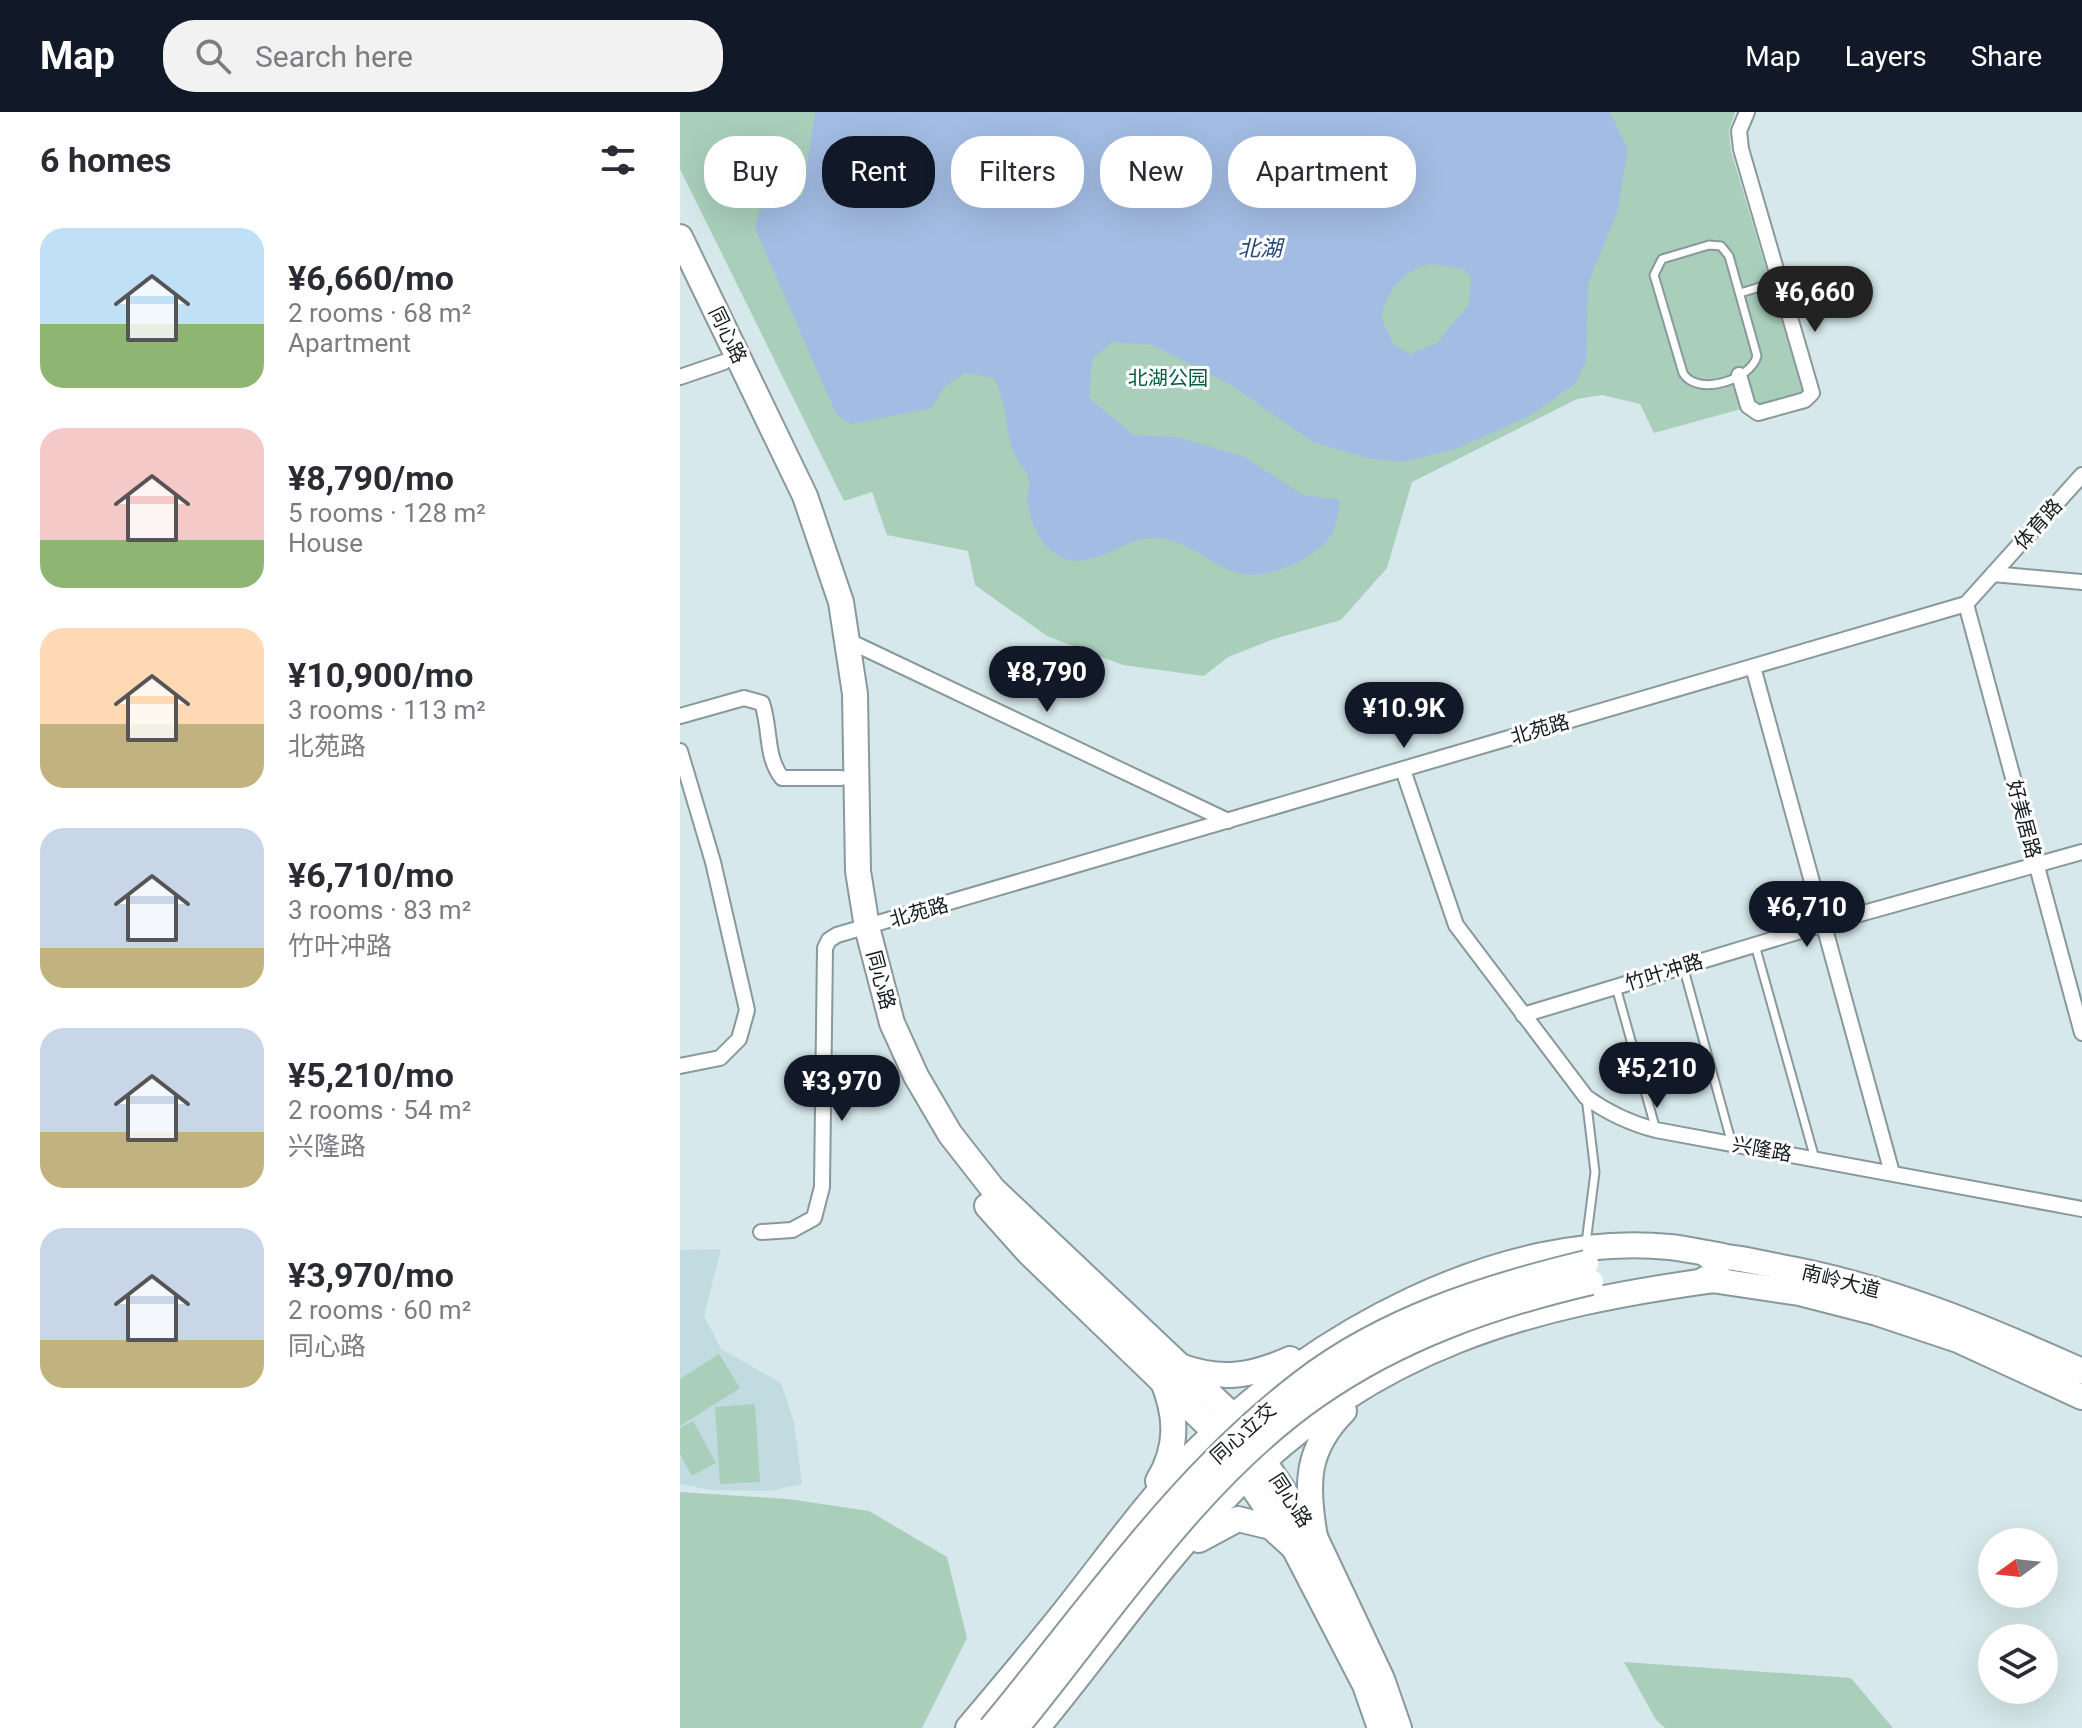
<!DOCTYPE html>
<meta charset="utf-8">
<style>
body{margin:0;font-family:Roboto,"Noto Sans SC",sans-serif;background:#f2f2f3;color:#2b2b33;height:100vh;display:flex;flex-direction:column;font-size:30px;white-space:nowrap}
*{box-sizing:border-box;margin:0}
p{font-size:26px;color:#7c7c81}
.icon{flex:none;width:44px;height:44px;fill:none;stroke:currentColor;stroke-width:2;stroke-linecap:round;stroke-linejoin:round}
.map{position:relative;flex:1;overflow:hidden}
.details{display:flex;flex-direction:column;background:#fff;width:680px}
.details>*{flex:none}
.guide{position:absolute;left:24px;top:24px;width:760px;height:72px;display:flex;gap:16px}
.needle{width:52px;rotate:255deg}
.fabs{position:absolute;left:1298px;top:1416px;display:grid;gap:16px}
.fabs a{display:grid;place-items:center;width:80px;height:80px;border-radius:50%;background:#fff;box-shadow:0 8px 32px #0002;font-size:40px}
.price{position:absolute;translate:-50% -68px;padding:0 18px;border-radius:28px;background:#111827;color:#fff;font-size:26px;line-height:52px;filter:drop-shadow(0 2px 4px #0008)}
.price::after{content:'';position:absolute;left:50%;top:48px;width:24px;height:18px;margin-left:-12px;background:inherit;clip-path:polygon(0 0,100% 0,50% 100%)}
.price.selected{background:#222;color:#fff}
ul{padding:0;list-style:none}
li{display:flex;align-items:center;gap:24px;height:200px;padding:0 40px}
li span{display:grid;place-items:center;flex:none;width:224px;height:160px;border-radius:24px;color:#555}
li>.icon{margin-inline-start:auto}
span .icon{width:96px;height:96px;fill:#fffc;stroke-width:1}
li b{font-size:34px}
h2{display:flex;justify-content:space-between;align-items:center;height:96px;padding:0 40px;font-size:34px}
.tag{padding:0 28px;border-radius:32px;background:#fff;box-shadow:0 8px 32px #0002;font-size:28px;line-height:72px}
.tag.selected{background:#111827;color:#fff}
header{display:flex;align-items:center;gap:48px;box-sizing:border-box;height:112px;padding:0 40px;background:#111827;color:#fff}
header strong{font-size:38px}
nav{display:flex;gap:44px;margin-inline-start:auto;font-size:28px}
.search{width:560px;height:72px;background:#f2f2f3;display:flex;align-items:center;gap:20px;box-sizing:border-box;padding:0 28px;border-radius:32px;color:#7c7c81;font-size:30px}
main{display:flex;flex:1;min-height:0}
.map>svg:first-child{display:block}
</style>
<header>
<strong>Map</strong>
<div class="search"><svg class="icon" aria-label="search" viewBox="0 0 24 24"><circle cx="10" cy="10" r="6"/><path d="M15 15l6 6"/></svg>Search here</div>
<nav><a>Map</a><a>Layers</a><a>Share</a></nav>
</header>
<main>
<section class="details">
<h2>6 homes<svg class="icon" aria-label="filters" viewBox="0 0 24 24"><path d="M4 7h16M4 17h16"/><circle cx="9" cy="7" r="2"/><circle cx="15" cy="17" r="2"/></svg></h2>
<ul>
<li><span style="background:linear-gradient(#bfe0f5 60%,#8fb573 0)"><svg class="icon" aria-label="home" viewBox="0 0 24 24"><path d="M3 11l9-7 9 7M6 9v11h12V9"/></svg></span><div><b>¥6,660/mo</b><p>2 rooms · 68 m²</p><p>Apartment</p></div></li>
<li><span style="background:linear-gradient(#f6c9c9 70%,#8fb573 0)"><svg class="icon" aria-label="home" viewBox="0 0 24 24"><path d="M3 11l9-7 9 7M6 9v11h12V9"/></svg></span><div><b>¥8,790/mo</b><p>5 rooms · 128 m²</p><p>House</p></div></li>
<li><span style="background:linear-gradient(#ffd9b3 60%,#c2b280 0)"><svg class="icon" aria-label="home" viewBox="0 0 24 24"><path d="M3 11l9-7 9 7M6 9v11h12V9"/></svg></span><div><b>¥10,900/mo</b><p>3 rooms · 113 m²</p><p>北苑路</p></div></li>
<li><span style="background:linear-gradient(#c9d6e8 75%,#c2b280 0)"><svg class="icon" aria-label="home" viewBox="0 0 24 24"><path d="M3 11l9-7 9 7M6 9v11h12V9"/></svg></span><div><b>¥6,710/mo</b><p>3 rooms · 83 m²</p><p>竹叶冲路</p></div></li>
<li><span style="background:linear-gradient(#c9d6e8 65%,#c2b280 0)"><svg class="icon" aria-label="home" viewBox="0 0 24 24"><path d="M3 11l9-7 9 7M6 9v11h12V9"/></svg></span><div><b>¥5,210/mo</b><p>2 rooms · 54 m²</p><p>兴隆路</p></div></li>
<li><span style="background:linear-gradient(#c9d6e8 70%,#c2b280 0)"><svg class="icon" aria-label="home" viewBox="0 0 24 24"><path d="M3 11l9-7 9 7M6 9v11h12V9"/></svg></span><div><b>¥3,970/mo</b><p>2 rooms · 60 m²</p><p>同心路</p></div></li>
</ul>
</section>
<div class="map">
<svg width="1402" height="1616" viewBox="0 0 1402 1616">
<rect width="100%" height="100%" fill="#d6e8eb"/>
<path fill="#c2dbe0" d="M41,1137L24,1204L41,1237L101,1271L114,1310L122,1372L90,1379L32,1378L0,1372V1138Z"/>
<g fill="#a9cfbb">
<path d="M0,0H1055L1049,18L1051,39L1123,280L974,321L960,292L922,283L897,287L732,370L707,456L661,508L594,527L548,545L524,564L443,553L367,524L295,473L288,439L207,423L192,380L164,389L0,57Z"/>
<path d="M39,1242L60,1276L0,1314V1267Z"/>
<path d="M75,1292L80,1370L40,1372L35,1295Z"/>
<path d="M13,1309L36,1351L12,1364L0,1342V1316Z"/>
<path d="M0,1380L108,1387L189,1399L267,1445L287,1526L242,1616H0Z"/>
<path d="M944,1550L1171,1566L1213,1616H985L976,1608Z"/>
</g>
<path fill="#a3bce3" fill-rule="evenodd" d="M135,0H930L948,38L937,101L908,171L906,249L895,272L849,304L778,336L724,350L687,346L633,330L551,273L473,233L432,230L412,247L409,286L454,323L497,325L565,345L623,383L660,388C658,398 657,409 654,418C641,446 584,471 554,460C525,449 499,420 464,427C436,432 402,464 373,440C358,429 348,404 347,387C347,381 350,374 349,368C347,357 335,347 332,336C324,310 328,294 314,266L285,261L264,275L252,296L171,312L156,302L75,116L79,98L123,83ZM751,152L784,157L791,166L789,192L757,231L730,242L713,232L701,204C710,176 722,159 751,152Z"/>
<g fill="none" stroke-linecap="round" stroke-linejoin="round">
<defs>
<g id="service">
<path d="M1029,133L1041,134L1049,144L1077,244C1071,268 1017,285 1003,261L974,163L982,147Z"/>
<path d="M1060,181L1100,169"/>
<path d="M1075,833L1135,1047"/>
<path d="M1003,854L1052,1032"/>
<path d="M936,875L976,1018"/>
<path d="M906,1131L915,1060L906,985"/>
</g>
<g id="minor">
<path d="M1059,263L1068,294L1078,301L1125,288L1132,281L1061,37L1059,19L1067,0"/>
<path d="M0,265L44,250"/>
<path d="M1313,462L1402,363"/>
<path d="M1286,492L1402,921"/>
<path d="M169,529L548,709"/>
<path d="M1073,555L1212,1061"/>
<path d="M0,604L64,586L82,591C91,617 85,644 102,666H161"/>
<path d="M0,639L33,750L67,898L59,927L40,946L0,954"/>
<path d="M723,658L776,813L906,985C928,1001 949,1011 976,1018L1402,1097"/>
<path d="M843,903L1144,812L1402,740"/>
<path d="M81,1120L112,1118L134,1106L142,1075L145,836L149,828L157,823L1286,492L1313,462L1402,470"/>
</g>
<g id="primary">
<path d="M0,125L125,384L161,490L175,582L178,759L187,815L212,911L236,964L270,1022L313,1077L554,1305L635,1425L702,1567L719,1616"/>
<path d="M307,1094L349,1141L536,1321L614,1436L685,1573L700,1616"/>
</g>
<g id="trunk">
<path d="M1028,1144C1053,1144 1077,1150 1101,1155C1207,1174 1304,1215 1402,1259"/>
<path d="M1025,1167L1119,1181L1197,1201L1278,1228L1402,1285"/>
<path d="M497,1253C540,1269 570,1265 610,1247"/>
<path d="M478,1369C499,1334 497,1302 481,1265"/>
<path d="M635,1425C626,1373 625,1338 664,1299"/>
<path d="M519,1428L558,1407L591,1415L614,1436"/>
<path d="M288,1616C321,1577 353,1539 385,1499C427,1446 467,1389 515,1340C631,1224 820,1118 990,1135C1007,1137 1025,1141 1043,1144"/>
<path d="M357,1616C422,1538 481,1450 553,1378C696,1234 846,1193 1041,1167"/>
</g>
</defs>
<use href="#service" stroke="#89989c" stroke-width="11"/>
<use href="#minor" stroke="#89989c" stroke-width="18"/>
<use href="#primary" stroke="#89989c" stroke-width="28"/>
<use href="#trunk" stroke="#89989c" stroke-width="28"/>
<use href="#service" stroke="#fff" stroke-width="7"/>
<use href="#minor" stroke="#fff" stroke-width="14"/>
<use href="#primary" stroke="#fff" stroke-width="24"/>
<use href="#trunk" stroke="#fff" stroke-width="24"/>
<defs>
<g id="trunk-bridge">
<path d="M311,1616C410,1497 499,1364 623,1270C705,1207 807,1175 906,1151"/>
<path d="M336,1616C428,1504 517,1366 637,1283C720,1225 813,1193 911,1170"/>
</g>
</defs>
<use href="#trunk-bridge" stroke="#89989c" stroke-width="28" stroke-linecap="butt"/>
<use href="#trunk-bridge" stroke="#fff" stroke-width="24"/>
</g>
<g text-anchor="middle" stroke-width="6" stroke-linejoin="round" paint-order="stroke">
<g font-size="20" fill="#161c1d" stroke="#fff">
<text transform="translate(48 223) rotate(64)" y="7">同心路</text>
<text transform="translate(1358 412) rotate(-48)" y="7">体育路</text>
<text transform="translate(860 617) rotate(-16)" y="7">北苑路</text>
<text transform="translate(1344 707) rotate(75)" y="7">好美居路</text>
<text transform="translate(239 800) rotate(-16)" y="7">北苑路</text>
<text transform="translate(984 860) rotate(-17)" y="7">竹叶冲路</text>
<text transform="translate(201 868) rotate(75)" y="7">同心路</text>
<text transform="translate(1082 1037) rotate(10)" y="7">兴隆路</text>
<text transform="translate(1161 1169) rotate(14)" y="7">南岭大道</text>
<text transform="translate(563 1321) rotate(-42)" y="7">同心立交</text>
<text transform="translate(611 1388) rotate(57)" y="7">同心路</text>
</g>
<g font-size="20" fill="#005e3f" stroke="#fff">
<text x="488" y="273">北湖公园</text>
</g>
<g font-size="22" font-style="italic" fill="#29487a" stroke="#fff">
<text x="580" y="144">北湖</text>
</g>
</g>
</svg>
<div class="fabs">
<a><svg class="needle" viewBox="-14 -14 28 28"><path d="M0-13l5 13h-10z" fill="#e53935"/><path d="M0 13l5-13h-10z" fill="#7c7c81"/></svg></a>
<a><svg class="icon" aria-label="layers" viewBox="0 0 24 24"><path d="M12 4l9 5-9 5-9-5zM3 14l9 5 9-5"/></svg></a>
</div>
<b class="price selected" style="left:1135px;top:222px">¥6,660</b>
<b class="price" style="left:367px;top:602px">¥8,790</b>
<b class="price" style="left:724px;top:638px">¥10.9K</b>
<b class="price" style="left:1127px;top:837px">¥6,710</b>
<b class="price" style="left:977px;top:998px">¥5,210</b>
<b class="price" style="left:162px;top:1011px">¥3,970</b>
<div class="guide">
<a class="tag">Buy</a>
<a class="tag selected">Rent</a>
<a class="tag">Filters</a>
<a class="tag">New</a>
<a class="tag">Apartment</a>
</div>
</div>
</main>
